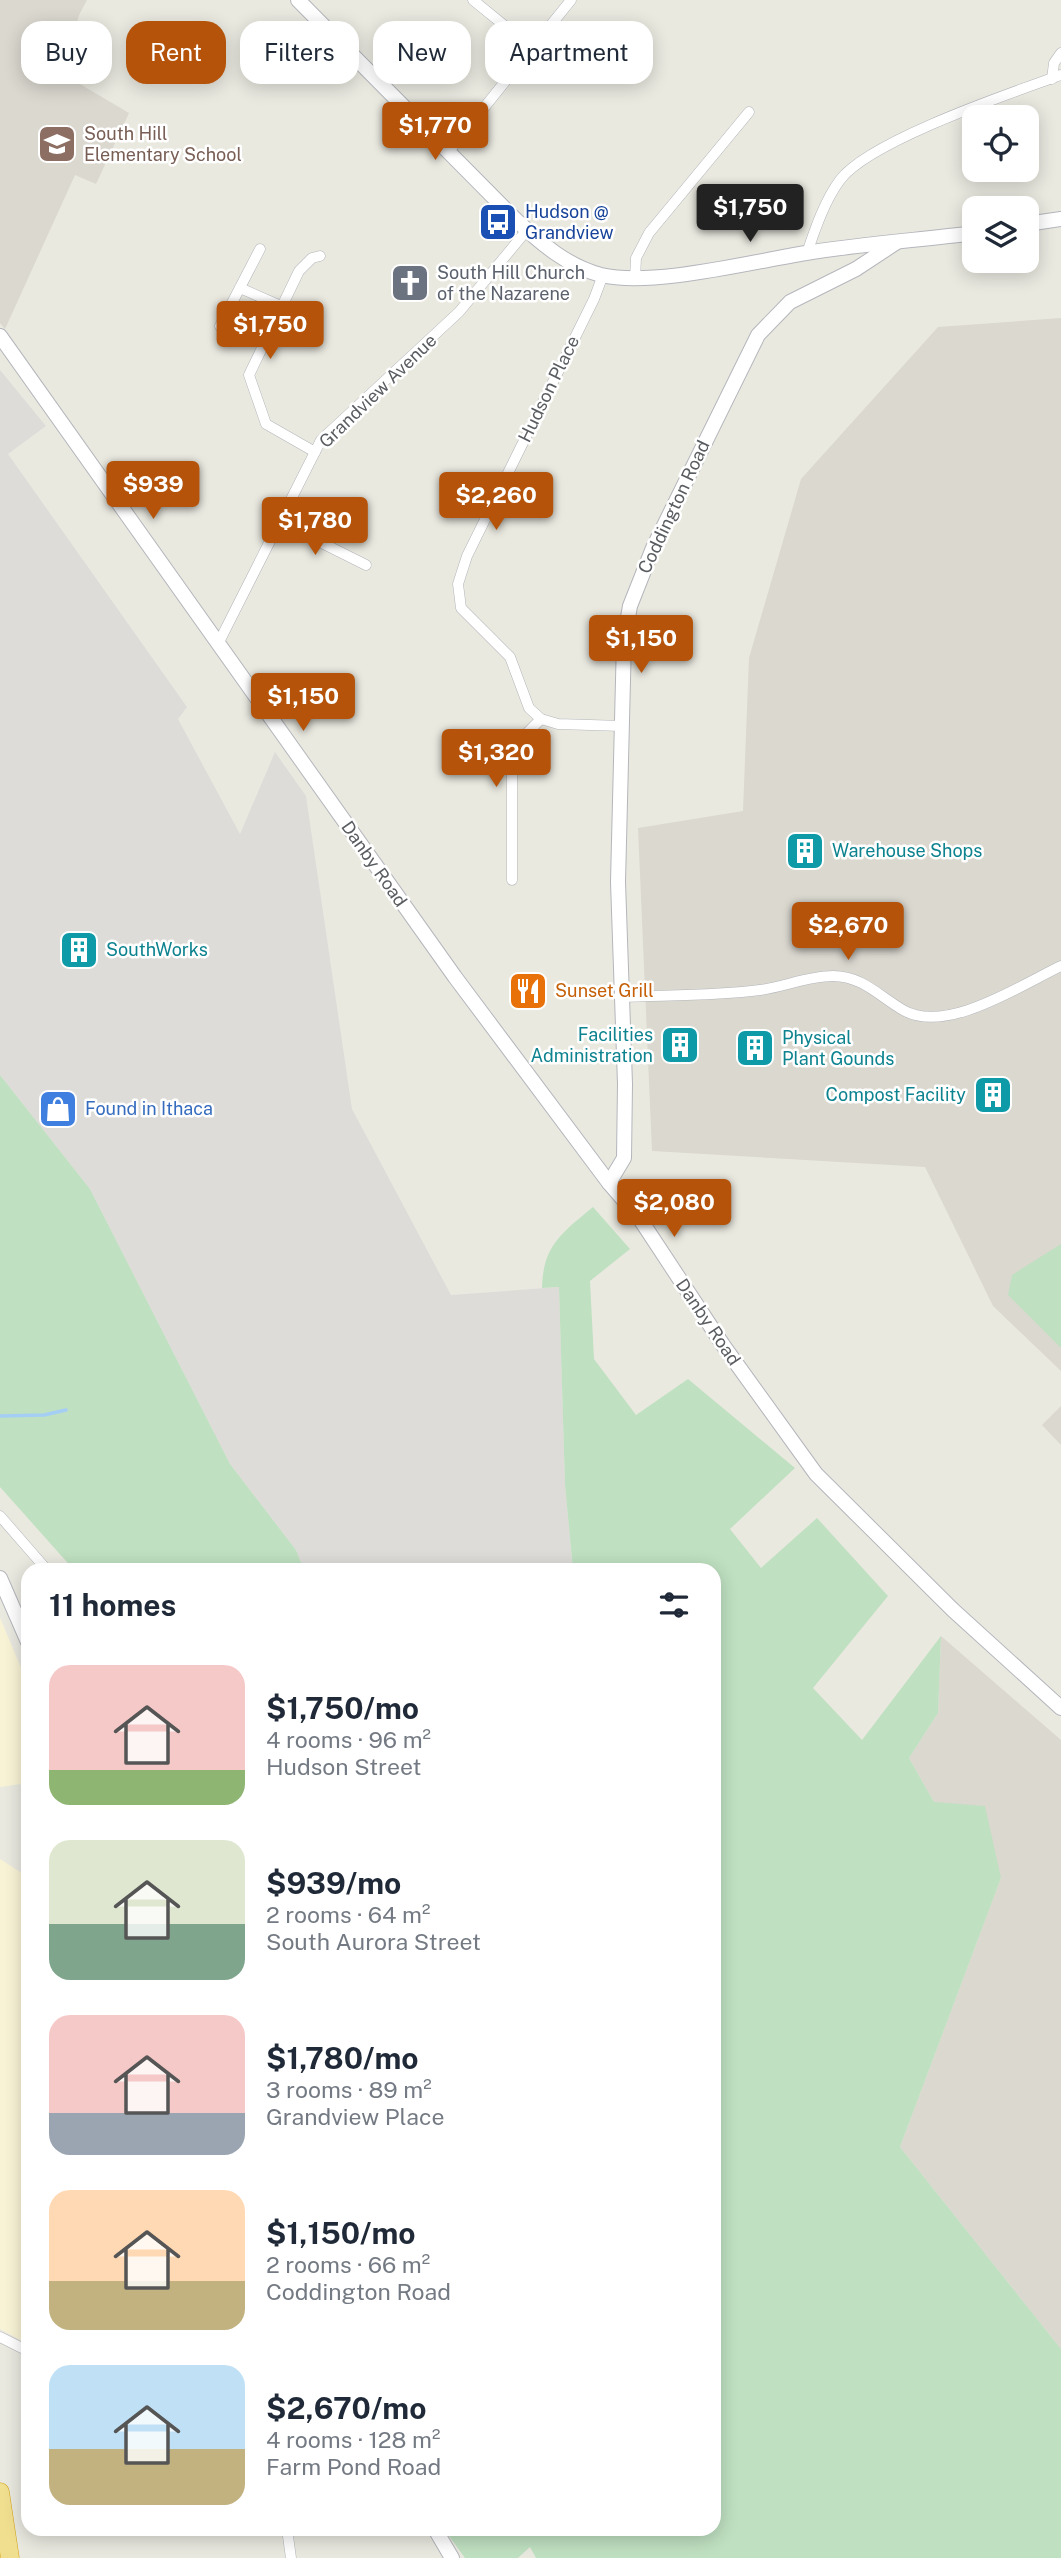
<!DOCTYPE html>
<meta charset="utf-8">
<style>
body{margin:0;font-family:"Public Sans",sans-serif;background:#f6f6f7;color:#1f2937;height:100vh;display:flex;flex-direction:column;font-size:26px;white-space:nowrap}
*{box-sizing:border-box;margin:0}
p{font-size:23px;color:#747a83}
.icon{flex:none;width:38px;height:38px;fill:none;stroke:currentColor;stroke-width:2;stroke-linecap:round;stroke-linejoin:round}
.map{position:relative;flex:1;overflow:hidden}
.drawer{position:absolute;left:21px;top:1563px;width:700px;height:973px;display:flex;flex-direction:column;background:#fff;border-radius:21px;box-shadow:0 4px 18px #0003}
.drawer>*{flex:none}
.guide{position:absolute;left:21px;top:21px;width:700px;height:63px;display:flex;gap:14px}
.fabs{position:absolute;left:962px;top:105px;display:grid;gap:14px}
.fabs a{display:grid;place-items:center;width:77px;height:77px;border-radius:14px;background:#fff;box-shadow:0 4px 18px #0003;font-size:35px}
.price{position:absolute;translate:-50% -60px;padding:0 16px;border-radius:7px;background:#b45309;color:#fff;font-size:23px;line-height:46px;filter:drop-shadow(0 2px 4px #0008)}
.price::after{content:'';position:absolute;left:50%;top:42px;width:21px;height:16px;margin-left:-10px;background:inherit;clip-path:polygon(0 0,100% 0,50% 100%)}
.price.active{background:#222;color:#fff}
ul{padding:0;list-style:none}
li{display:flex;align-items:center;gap:21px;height:175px;padding:0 28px}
li span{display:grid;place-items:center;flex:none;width:196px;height:140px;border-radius:21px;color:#555}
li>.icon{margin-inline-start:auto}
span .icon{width:84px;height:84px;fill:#fffc;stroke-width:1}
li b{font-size:30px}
h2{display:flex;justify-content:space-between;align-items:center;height:84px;padding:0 28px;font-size:30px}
.tag{padding:0 24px;border-radius:21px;background:#fff;box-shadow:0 4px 18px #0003;font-size:24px;line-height:63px}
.tag.active{background:#b45309;color:#fff}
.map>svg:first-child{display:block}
</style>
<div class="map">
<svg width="1061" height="2558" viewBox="0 0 1061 2558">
<rect width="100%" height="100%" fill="#eae9e0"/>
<g fill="#f9f3d6">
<path d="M0,1618L28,1684V1783L0,1787Z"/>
<path d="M0,1859L28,1877V2344L0,2329Z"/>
</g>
<path fill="#dedcd8" d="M0,370L46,426L8,454L187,707L178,719L240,834L275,752L306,796L352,1109L451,1295L559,1287L565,1485L573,1570H304L296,1550L230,1464L90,1189L0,1075Z"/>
<g fill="#dad8cf">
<path d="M0,0H87L79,15L63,74L129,113L96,184L75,175L5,329L0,323Z"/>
<path d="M1061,318V1371L993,1306L925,1167L652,1151L638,828L743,811L749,658L801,479L938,327Z"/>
<path d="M1061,1406V1445L1042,1425Z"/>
<path d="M941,1636L1061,1740V2349L900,2147L1001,1878L934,1802L909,1758L938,1713Z"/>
</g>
<g fill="#bfe0c1">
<path d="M0,1075L90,1189L230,1464L296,1550L304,1570H74L0,1487Z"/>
<path d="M593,1207L630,1249L590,1281L594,1359L636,1415L688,1379L795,1468L730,1529L761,1568L817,1518L888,1596L813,1688L862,1740L941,1636L938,1713L909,1758L934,1802L985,1806L1001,1878L900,2147L1061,2349V2558H536L530,2547L518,2558H465L444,2529H714V1570H573L565,1485L559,1287L542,1288C543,1245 562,1233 593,1207Z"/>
<path d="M1061,1244V1348L1008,1295L1012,1275Z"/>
</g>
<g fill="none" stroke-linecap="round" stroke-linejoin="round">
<path stroke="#a5cef5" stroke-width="3.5" d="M0,1416L44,1415L66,1410"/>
<defs>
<g id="street">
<path d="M473,0L532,48"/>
<path d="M1052,79L1054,63L1061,53"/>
<path d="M449,151L571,0"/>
<path d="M807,253C815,229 825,200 840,180C869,141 1011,93 1061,75"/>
<path d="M603,275L594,299L467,556L458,584L461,608L510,657L529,708L541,719L558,724L622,726"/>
<path d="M635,279L636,258L649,233L749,112"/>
<path d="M240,288L281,306"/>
<path d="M220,326L260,249"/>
<path d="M315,452L266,424L249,375L299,271L312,258L320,256"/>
<path d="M278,521L366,565"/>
<path d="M218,644L321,440L459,312L527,230"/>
<path d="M512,880V753L517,743L541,719"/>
<path d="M621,997C667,995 714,996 760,990C784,987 808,976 833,976C862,976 879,996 903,1010C946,1035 1021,985 1061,966"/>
<path d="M0,1516L47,1570"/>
<path d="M0,2337L28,2351"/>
<path d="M287,2529L291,2558"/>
</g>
<g id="secondary">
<path d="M298,0L517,221C542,244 567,266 601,275C653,287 750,262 806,253C862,244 919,240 975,233"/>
<path d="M1027,224L1061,219"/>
<path d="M0,336L455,977L609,1183L640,1219L723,1345L816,1474L953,1610L1061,1708"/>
<path d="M609,1183L624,1158L625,1084L618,882L624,640L630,606L653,548L758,335L790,302L856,269L897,242"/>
<path d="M0,1578L28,1642"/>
<path d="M435,2529L452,2558"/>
</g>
<path id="highway" d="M0,2492L10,2558"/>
</defs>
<use href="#street" stroke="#b3b5ba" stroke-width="11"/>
<use href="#secondary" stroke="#b4b6bc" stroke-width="16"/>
<use href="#highway" stroke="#d4a417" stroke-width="19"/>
<use href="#street" stroke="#fff" stroke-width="10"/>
<use href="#secondary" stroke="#fff" stroke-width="14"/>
<use href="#highway" stroke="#f1df90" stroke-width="18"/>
</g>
<defs>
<symbol id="school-square" viewBox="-11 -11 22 22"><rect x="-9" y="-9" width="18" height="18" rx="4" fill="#8d6e63" stroke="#fff"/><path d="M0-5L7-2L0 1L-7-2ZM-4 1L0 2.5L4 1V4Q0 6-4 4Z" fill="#fff"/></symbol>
<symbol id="bus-square" viewBox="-11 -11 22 22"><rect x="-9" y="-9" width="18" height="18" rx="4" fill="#1a4fb4" stroke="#fff"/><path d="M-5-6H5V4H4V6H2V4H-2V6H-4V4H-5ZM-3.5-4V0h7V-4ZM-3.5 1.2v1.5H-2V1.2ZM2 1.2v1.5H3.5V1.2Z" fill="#fff"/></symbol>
<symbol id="church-square" viewBox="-11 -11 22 22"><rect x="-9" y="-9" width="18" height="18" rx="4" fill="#6b7280" stroke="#fff"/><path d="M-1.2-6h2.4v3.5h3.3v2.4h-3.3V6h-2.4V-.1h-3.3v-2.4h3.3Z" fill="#fff"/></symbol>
<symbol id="building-square" viewBox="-11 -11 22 22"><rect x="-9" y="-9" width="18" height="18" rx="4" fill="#0f9aa8" stroke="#fff"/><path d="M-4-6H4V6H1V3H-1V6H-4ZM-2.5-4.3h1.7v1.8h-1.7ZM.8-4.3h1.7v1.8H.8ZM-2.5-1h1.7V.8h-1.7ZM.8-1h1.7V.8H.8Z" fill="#fff"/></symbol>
<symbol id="restaurant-square" viewBox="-11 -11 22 22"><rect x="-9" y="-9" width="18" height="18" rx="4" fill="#e8710a" stroke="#fff"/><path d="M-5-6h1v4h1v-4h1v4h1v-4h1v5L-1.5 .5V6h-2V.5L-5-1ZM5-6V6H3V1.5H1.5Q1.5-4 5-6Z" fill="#fff"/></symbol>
<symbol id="shop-square" viewBox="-11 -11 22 22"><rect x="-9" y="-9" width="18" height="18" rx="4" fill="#3f7fe0" stroke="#fff"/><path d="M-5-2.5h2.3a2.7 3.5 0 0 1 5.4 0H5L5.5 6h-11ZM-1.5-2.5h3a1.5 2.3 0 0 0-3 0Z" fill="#fff"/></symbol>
</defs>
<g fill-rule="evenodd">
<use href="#school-square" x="35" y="122" width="44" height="44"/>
<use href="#bus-square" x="476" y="200" width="44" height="44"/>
<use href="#church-square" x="388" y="261" width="44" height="44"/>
<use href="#building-square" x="783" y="829" width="44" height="44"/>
<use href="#building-square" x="57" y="928" width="44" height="44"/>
<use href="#restaurant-square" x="506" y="969" width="44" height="44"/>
<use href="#building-square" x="658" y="1023" width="44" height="44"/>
<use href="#building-square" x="733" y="1026" width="44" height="44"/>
<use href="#building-square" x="971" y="1073" width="44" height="44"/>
<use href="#shop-square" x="36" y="1087" width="44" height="44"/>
</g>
<g text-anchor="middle" stroke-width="5" stroke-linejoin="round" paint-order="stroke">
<g font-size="18" fill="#785e54" stroke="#fff" text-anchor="start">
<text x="84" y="140">South Hill<tspan x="84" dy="21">Elementary School</tspan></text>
</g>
<g font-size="18" fill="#164399" stroke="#fff" text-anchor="start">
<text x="525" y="218">Hudson @<tspan x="525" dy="21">Grandview</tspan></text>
</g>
<g font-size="18" fill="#5b616d" stroke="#fff" text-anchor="start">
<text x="437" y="279">South Hill Church<tspan x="437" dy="21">of the Nazarene</tspan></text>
</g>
<g font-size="18" fill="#595c60" stroke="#fff">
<text transform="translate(549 389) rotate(-64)" y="6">Hudson Place</text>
<text transform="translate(378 391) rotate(-44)" y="6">Grandview Avenue</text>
<text transform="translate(674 507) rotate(-65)" y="6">Coddington Road</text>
<text transform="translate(374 864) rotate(55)" y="6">Danby Road</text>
<text transform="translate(708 1322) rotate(56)" y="6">Danby Road</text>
</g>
<g font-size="18" fill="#0d838f" stroke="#fff" text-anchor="start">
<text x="832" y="857">Warehouse Shops</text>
<text x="106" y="956">SouthWorks</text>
<text x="653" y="1041" text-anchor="end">Facilities<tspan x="653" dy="21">Administration</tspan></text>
<text x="782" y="1044">Physical<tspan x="782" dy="21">Plant Gounds</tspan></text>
<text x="966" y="1101" text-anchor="end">Compost Facility</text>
</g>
<g font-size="18" fill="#c56008" stroke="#fff" text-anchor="start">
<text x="555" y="997">Sunset Grill</text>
</g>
<g font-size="18" fill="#366cbe" stroke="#fff" text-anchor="start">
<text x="85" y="1115">Found in Ithaca</text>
</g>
</g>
</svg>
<div class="fabs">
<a><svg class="icon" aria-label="locate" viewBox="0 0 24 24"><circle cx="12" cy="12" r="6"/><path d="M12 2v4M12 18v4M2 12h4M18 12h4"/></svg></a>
<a><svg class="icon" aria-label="layers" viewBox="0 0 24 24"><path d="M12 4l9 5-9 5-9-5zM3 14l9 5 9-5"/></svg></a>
</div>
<b class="price" style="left:435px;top:162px">$1,770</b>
<b class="price active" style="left:750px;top:244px">$1,750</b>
<b class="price" style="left:270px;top:361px">$1,750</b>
<b class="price" style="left:153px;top:521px">$939</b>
<b class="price" style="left:496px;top:532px">$2,260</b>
<b class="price" style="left:315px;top:557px">$1,780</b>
<b class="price" style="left:641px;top:675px">$1,150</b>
<b class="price" style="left:303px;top:733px">$1,150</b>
<b class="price" style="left:496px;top:789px">$1,320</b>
<b class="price" style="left:848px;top:962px">$2,670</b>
<b class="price" style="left:674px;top:1239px">$2,080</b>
<div class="guide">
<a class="tag">Buy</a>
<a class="tag active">Rent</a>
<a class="tag">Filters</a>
<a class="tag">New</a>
<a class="tag">Apartment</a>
</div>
<section class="drawer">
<h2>11 homes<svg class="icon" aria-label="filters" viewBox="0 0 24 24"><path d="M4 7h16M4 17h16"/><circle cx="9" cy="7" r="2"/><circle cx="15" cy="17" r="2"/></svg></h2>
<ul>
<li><span style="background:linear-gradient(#f6c9c9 75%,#8fb573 0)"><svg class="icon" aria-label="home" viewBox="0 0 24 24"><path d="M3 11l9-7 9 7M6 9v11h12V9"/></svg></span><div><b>$1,750/mo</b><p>4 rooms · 96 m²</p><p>Hudson Street</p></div></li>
<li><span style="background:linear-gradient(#dfe7d0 60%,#7fa58c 0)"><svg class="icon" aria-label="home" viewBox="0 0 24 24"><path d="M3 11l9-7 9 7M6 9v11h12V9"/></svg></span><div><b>$939/mo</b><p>2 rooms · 64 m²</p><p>South Aurora Street</p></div></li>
<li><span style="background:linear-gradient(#f6c9c9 70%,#9aa5b1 0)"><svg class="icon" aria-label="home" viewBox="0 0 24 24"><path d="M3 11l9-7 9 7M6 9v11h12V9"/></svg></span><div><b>$1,780/mo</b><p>3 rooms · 89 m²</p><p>Grandview Place</p></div></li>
<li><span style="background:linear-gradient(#ffd9b3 65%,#c2b280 0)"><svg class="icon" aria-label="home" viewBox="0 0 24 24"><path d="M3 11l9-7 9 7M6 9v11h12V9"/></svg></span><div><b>$1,150/mo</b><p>2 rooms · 66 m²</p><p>Coddington Road</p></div></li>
<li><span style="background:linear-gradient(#bfe0f5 60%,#c2b280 0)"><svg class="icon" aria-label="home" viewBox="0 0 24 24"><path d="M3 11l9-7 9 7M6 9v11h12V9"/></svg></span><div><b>$2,670/mo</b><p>4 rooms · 128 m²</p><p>Farm Pond Road</p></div></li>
</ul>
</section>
</div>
